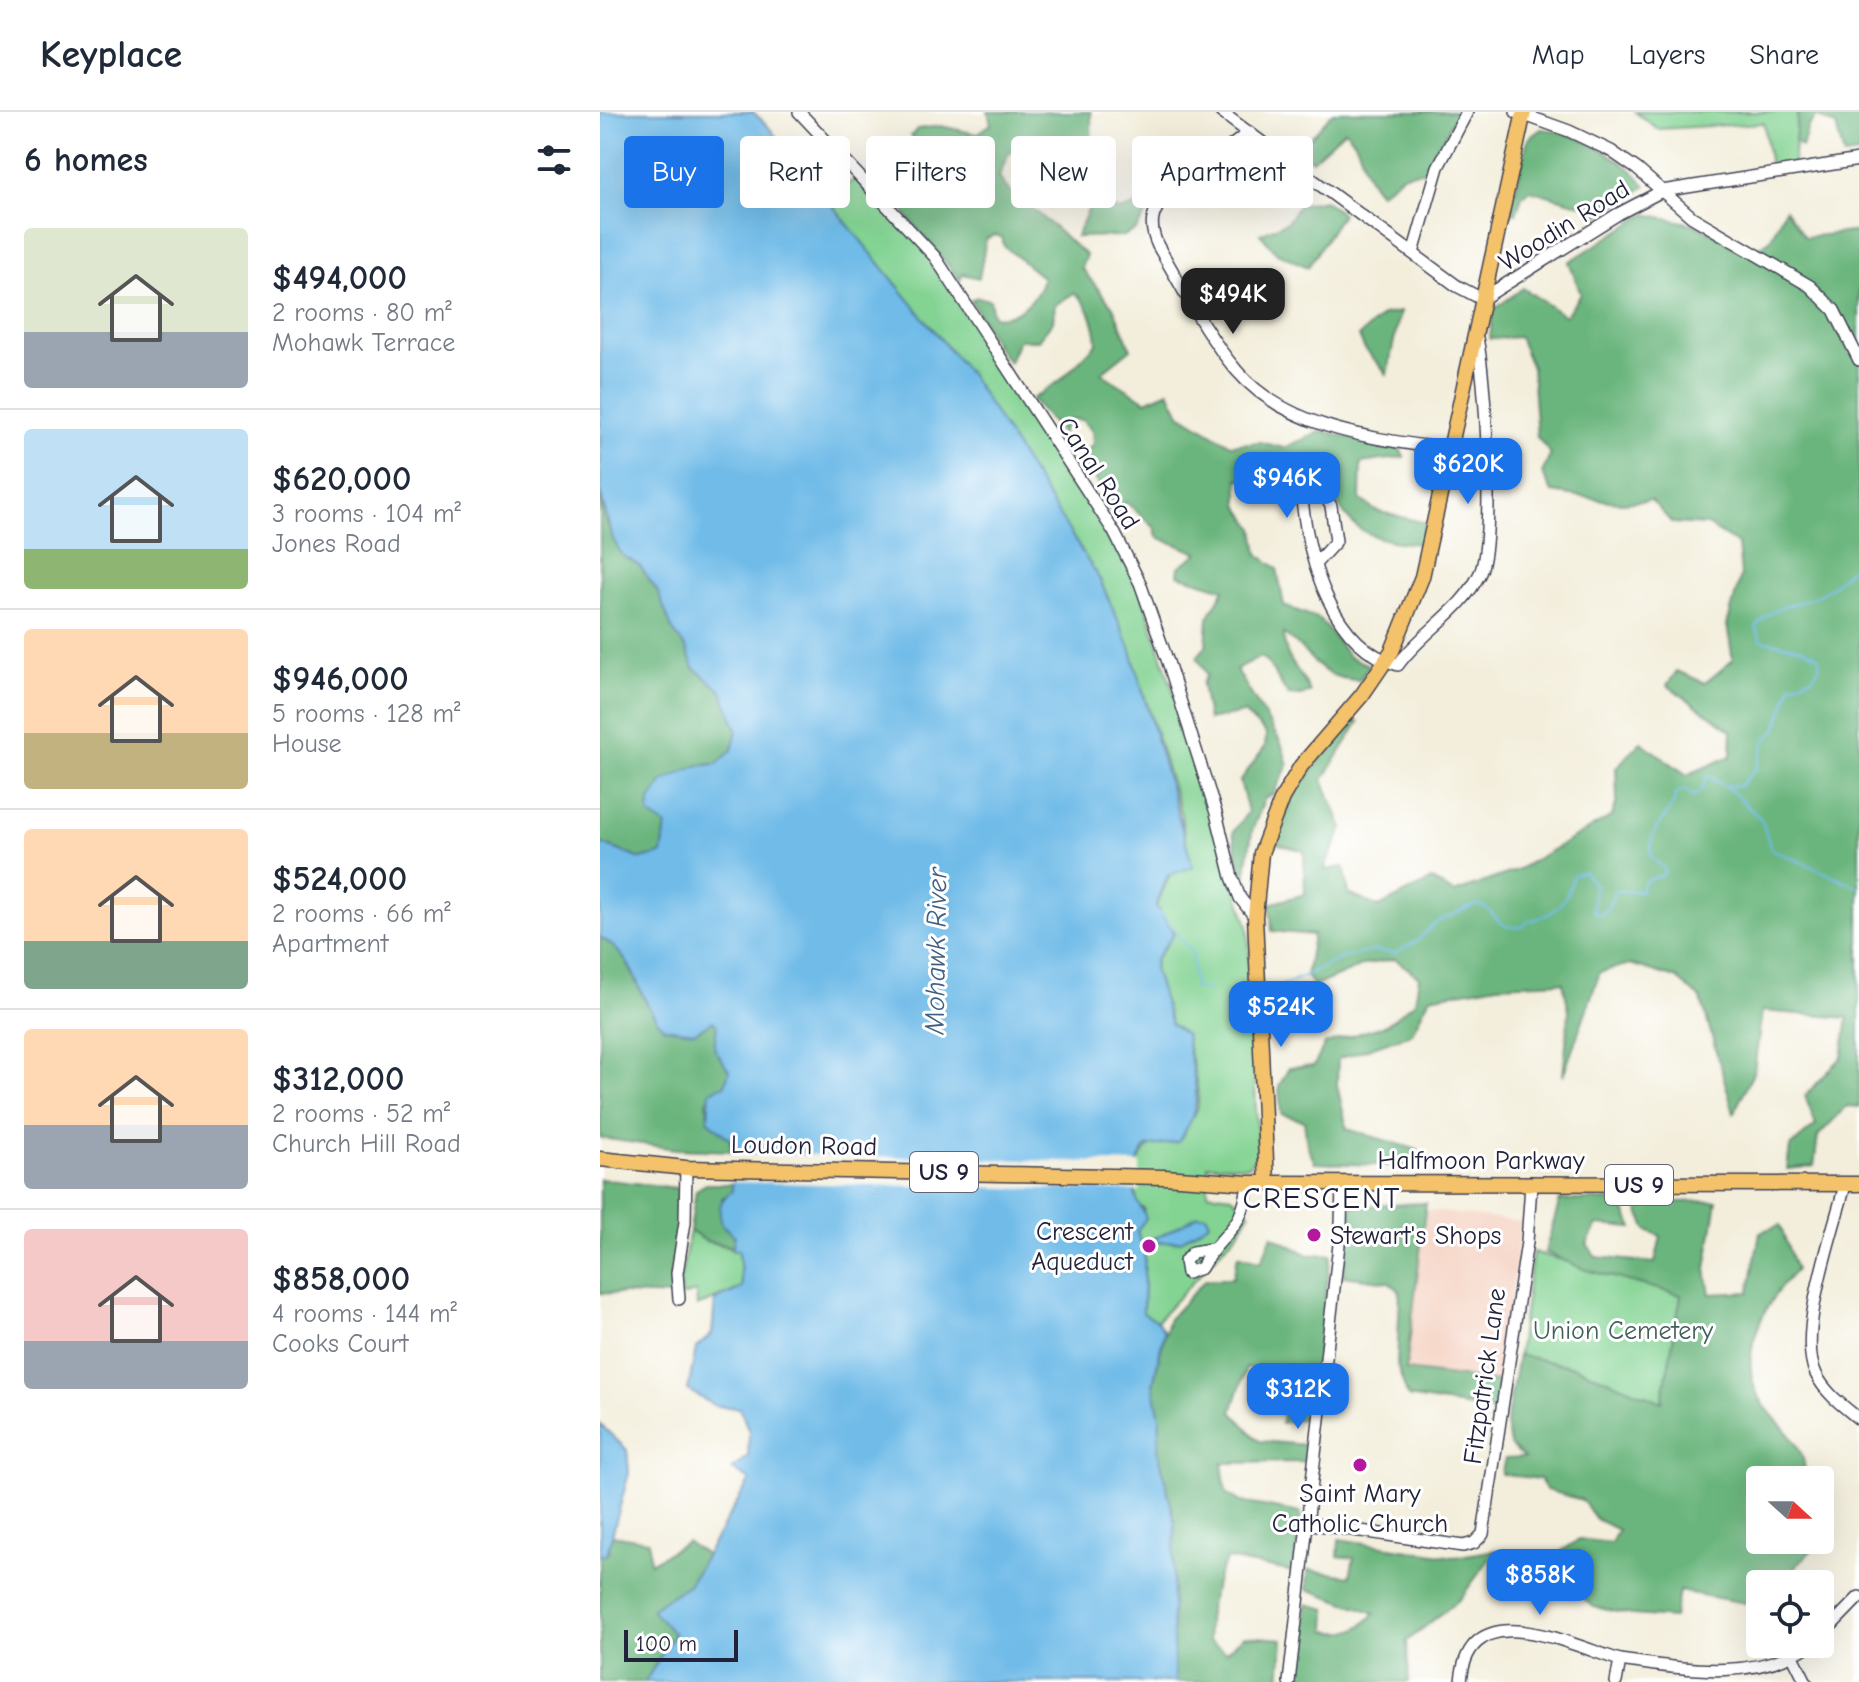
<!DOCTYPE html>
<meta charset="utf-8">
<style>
body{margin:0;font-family:"Comic Neue",sans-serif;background:#f6f6f7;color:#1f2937;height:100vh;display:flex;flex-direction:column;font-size:30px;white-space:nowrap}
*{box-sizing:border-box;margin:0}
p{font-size:26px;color:#747a83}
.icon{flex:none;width:44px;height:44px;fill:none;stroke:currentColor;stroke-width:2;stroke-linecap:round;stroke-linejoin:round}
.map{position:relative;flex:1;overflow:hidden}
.side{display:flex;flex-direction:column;background:#fff;width:600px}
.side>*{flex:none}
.banner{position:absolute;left:24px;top:24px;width:760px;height:72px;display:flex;gap:16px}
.needle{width:52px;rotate:111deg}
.buttons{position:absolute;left:1146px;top:1354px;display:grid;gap:16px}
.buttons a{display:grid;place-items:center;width:88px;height:88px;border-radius:8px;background:#fff;box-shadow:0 8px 32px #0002;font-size:40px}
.scale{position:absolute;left:24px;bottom:20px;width:114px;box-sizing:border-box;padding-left:8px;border:4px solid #22223b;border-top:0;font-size:22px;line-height:28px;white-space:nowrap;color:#22223b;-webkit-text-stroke:6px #fff;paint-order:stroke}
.price{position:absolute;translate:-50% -68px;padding:0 18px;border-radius:16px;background:#1a73e8;color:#fff;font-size:26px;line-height:52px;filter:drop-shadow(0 2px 4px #0008)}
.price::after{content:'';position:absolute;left:50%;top:48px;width:24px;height:18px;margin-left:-12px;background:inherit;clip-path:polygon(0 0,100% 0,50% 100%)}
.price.on{background:#222;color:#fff}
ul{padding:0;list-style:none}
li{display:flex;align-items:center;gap:24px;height:200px;padding:0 24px}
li+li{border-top:2px solid #e0e1e3}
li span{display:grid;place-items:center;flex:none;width:224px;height:160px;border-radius:8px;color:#555}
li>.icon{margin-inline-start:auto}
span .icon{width:96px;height:96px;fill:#fffc;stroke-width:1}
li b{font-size:34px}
h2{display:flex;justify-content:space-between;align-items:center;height:96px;padding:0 24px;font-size:34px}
.pill{padding:0 28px;border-radius:8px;background:#fff;box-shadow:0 8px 32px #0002;font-size:28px;line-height:72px}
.pill.on{background:#1a73e8;color:#fff}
header{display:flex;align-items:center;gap:48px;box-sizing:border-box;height:112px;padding:0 40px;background:#fff;border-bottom:2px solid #e0e1e3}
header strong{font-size:38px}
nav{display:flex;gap:44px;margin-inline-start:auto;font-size:28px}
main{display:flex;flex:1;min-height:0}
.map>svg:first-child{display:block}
</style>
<header>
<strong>Keyplace</strong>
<nav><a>Map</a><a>Layers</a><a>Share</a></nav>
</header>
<main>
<section class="side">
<h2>6 homes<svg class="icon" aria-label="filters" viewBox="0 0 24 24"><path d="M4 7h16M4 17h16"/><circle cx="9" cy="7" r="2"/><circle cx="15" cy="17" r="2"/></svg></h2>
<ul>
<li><span style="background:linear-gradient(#dfe7d0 65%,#9aa5b1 0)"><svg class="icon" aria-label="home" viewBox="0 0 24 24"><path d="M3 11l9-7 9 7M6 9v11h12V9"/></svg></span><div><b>$494,000</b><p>2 rooms · 80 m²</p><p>Mohawk Terrace</p></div></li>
<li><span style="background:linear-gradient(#bfe0f5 75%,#8fb573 0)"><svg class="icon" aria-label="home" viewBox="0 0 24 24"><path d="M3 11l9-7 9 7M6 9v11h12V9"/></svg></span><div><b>$620,000</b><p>3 rooms · 104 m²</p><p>Jones Road</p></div></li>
<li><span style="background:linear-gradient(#ffd9b3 65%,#c2b280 0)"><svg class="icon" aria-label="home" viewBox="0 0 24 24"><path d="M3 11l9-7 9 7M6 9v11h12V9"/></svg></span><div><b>$946,000</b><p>5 rooms · 128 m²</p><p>House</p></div></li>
<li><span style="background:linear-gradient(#ffd9b3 70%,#7fa58c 0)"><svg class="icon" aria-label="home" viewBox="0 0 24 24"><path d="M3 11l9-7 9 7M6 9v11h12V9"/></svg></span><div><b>$524,000</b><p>2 rooms · 66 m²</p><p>Apartment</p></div></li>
<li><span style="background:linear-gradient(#ffd9b3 60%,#9aa5b1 0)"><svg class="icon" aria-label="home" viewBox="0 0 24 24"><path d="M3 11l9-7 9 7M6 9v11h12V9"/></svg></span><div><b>$312,000</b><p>2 rooms · 52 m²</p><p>Church Hill Road</p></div></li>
<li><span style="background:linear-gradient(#f6c9c9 70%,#9aa5b1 0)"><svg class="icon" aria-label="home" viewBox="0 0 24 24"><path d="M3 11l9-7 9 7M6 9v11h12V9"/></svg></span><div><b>$858,000</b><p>4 rooms · 144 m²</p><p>Cooks Court</p></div></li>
</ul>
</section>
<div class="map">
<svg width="1259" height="1570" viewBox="0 0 1259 1570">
<rect width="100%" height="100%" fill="#fff"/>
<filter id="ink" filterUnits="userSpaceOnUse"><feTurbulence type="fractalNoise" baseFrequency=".0125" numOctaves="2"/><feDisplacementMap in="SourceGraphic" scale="16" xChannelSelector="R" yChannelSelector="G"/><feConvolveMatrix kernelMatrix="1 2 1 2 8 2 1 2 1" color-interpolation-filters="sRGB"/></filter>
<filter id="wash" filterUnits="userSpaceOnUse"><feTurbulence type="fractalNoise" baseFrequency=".006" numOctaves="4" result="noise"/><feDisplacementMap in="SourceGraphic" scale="32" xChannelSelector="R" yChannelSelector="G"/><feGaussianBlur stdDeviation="1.8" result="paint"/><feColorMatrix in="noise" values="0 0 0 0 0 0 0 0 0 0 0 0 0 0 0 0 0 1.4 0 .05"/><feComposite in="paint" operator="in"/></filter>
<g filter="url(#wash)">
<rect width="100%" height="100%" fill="#f3eedb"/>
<path fill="#f5d3c2" d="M827,1098L921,1110L900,1270L806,1258Z"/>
<g fill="#83d393" stroke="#527a67" stroke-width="2">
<path d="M1035,0H1198L1193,52L1170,56L1164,11L1058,17Z"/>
<path d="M259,63L335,145L534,457L648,814L658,1043L648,1054L608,1053V1081L632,1084L650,1101L641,1117L557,1209L543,1201L545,1131L581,1129L564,1123L540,1129L537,1119L544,1097L537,1091C531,1043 541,1038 580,1014C588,1009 594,1006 597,997C603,980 588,943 586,924L571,912L554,857L555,848L574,821L556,794L585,728L581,703L530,536L500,468L451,392L229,89Z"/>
<path d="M90,1119L106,1129L139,1138L142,1176L97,1194L96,1180L82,1184L80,1169Z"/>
<path d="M933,1140L1082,1182L1062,1290L975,1255L918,1243Z"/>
</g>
<g fill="#6ab57d" stroke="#466c5c" stroke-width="2">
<path d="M388,0H491L492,82L519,99L535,94L585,34L616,39L557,86L536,118L523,124L476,125L489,96L458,65L450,44L436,46L423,34L408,42L399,64C407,81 416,83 429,94C449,109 466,128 486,143L481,156L513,195L531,237L501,261L546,289L569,279L580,302L631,333L660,330L684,336L722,319L800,337L804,345L761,351L760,387L776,399L826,411L821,432C772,430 745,419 729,371L638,367V393L654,416L658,442L677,456L684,494L720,507L749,545L769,553L760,568C715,567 716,544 684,522C683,547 700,557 710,580L701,584L688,583L666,548L660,545L636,557L681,631L688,653L673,683L665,686L652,719L645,767L640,760L633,720L648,700L640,669L665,635L666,621L644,601L608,608L602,572L607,563L597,545L606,534L608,506L624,477L578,463L579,455L598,441L557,425L555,416L526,390L518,399L521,413L506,393L509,383L479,349L493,332L492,319L482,308L469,307L461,322L432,287L462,267L497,231C496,214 489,190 474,181L455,193L453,209L438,228H418L409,250L397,235L371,188L377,185L390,188L393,204C414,209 438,188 443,166L404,134L402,125L394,123L386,127L379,166L363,162L360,168L301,97L326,93L346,73L366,69L340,54L311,24L317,17L341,14L377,22L391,12Z"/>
<path d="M733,0H857L827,59L804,62L780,81C757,57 769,42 745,18L712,48L698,40Z"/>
<path d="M1198,0H1259V42L1244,44L1236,14L1217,4L1208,14L1202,35L1195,29Z"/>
<path d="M941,17C975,19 1026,47 1046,74L998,105L989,95L930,78L922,84L916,101H910L928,27Z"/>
<path d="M724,88L742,102L708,155L677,141L660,122L687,110L699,93Z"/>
<path d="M1185,97L1205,125L1259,119V995L1247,994L1218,1024L1214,1054L1187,1057L1190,1035L1216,1013L1205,984L1242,945L1248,906L1162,899L1154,959L1134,1001L1101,887L1076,866L1030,852L1000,860L963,964L969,899L963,870L898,873L830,885L811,922L738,947L737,973L747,1017L818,1038L815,1054L715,1051L707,1033L704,1009L681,1002L679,974L689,956L714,954L725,932L786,913L815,890L819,865L795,847L763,853L715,874L706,865L713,823L672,819L670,792L705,782L704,739L674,731L690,688L750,608L759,610L723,668L743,716L724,758L744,755L749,782L779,795L832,768L854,781L915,759L1012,704L1017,689L1016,656L1041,630L1087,663L1131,644L1132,619L1067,573L1077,559L1105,571L1133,548L1127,513L1141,463L1138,432L1107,413L1072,411L1051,388L1022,391L952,380L942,361L951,342L937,325L932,256L919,225L890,227L893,198L923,176L965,204L981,182L969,150L1046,102L1093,112L1151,139L1170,128Z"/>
<path d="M800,200L787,262L764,236L759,224L783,203Z"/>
<path d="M0,380L5,407L22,443L39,453L58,480L72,517L86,536L94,556L122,579L137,618L132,638L117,652L96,654L66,714L62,742L41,747L0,731Z"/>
<path d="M0,825C26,841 30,856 42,882C48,894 57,905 64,916L95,920L113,909L117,914L115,936L129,959L125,973L107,989L108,1008L129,1023L132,1039L76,1037L0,1026Z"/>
<path d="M0,1067L76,1076L81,1090L71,1174L74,1184L0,1181Z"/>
<path d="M106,1072H133L132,1080L122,1086V1113L135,1124L132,1138L130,1134L106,1129L90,1119L96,1078Z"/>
<path d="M960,1088H1020L1033,1116L997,1113L987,1132L996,1145L1055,1151L1061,1124L1047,1118L1035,1091L1117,1089L1106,1157L1110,1182L1149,1180L1160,1120L1180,1113L1196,1158C1164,1190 1132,1249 1164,1293C1180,1315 1212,1338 1203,1368H1160V1428H1220V1403L1223,1407L1222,1428L1195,1455L1193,1472H1160V1510L1156,1512L1151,1492L1079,1479L1074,1506L1032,1503L994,1495L981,1485L962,1483L967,1466L940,1455L979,1427L1011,1431L1018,1418L996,1407L982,1388L946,1378L940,1367L901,1362L905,1347L924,1346L910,1333L906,1313L918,1243L975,1255L1062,1290L1081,1183L986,1158L945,1140Z"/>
<path d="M826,1091L806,1258L900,1270L897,1299L808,1285L797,1253L800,1179L789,1170L743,1164L752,1094Z"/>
<path d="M672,1124L709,1143L731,1142L709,1306L681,1311L684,1300L664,1294L669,1275L667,1256H646L632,1300L659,1329L707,1333L704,1350L622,1351L626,1381L641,1390L701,1401L694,1460L627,1447C613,1469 606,1504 608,1529L626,1540L644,1524L683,1527L680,1570H575L572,1502L575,1410L558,1339L560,1306L553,1272L568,1208L605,1168L633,1166L638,1143L661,1150Z"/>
<path d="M12,1423L49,1429L50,1451L87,1430L106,1443L89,1472L52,1497L74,1522L45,1570H0V1444L8,1442Z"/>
<path d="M739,1427L854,1445L896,1438L860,1487L807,1529L809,1570H698L707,1492L727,1497L726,1518C748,1525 761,1517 775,1501L707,1477L708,1458L750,1464L754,1446L738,1444Z"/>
</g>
<g fill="#6fbbe8" stroke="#486e92" stroke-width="2">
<path d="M0,0H153L167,13L371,264L500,468L530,535L593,755L568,763L556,794L574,822L555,848L554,857L571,912L586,923C591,971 610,986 578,1030L546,1035C535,1050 531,1070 537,1088C539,1095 544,1098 546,1106L537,1119L540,1129H551L598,1103H606L610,1110L581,1129L545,1131L543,1201L557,1209L564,1220L553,1272L560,1306L558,1339L575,1410L572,1502L575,1570H45L74,1522L51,1497L89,1472L150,1368L132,1357L148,1345L149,1320L140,1296L115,1294L88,1278L96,1236L112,1222L115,1188L142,1176L139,1138H132L135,1124L122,1113C118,1097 118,1089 132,1079L133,1030L108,1008L110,979L125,973L129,959L114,936L117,914L113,909L95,920L64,916C34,885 41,849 0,825V731L41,747L62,742L66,714L49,702L50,688L63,669L96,654L117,652L132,638L137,618L122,579L94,556L86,536L72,517L58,480L39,453L22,443L13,427L0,380Z"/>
<path d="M0,1312L27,1338L29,1361L7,1442L0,1444Z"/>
</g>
<path fill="#f3eedb" d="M128,1041L540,1051V1079L129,1070Z"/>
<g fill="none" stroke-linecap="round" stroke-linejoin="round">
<g stroke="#6fbbe8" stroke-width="2">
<path d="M1127,675L1162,708L1171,737L1259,775"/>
<path d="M560,800L592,840L594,876L609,878"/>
<path d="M676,877L744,845L773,839L796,841L817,829L835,811L877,792C902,801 894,820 924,814L928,809C955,804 968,789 973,763L984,760L994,772L993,800L1001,803L1008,797L1015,779H1041L1045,769L1063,763L1065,757L1051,745C1048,708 1072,709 1076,682L1085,677L1093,684L1101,679L1107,664L1126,674H1140L1156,656L1166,627L1176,618L1191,573L1213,565L1220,553L1218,544L1204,537L1161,528L1156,515C1177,488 1199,495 1224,480C1237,472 1245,459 1259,451"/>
</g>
</g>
</g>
<g filter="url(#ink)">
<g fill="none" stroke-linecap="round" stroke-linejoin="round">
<defs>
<g id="minor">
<path d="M199,0L335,145L514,420L540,471L569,553L616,701L632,765L640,786L655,805"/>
<path d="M621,0L857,174L882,187L1018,102L1062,79L1259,48"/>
<path d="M916,0L969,19L1011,39L1037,57L1092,105L1210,174L1234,198L1259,248"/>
<path d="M649,20L566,85C550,100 549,115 558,134C583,176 605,222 637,259C689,319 779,327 852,338"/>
<path d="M813,141L838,55L867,0"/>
<path d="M716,451L736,429L731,394L722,379L711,378L702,388C709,449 731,534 798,553C822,519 862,500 880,461C895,428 886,260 876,222"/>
<path d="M1245,1073C1234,1117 1196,1223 1216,1262C1225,1281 1243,1294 1259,1307"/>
<path d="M611,1137L593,1140L585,1149L587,1161L601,1156C622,1118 643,1121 648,1071"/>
<path d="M79,1187L77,1161L85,1110L86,1056"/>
<path d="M706,1411L863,1434L874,1431L883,1422L927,1130L931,1073"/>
<path d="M1220,1525L1259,1485"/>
<path d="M1193,1544L1206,1570"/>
<path d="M1020,1548C1085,1557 1155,1570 1211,1532"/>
<path d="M689,1570L741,1115L742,1072"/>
<path d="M861,1570C868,1480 970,1533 1020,1548L1016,1570"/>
</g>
<g id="major">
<path d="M0,1047L86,1056L565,1065L648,1071L1259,1072"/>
<path d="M667,1071L655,805L661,741L682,686L701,654L762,583L792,539L822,465L924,0"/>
</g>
</defs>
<use href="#minor" stroke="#414153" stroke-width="14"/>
<use href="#major" stroke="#414153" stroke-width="17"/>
<use href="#minor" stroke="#fff" stroke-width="11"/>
<use href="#major" stroke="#f3c26a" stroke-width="14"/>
</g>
</g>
<g fill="#b5179e" stroke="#fff" stroke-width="3">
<circle cx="714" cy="1123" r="8"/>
<circle cx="549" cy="1134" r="8"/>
<circle cx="760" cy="1353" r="8"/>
</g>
<g text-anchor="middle" stroke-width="6" stroke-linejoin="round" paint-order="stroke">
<g fill="#fff" stroke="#646476" stroke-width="2">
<rect x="310" y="1040" width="68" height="40" rx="6"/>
<rect x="1005" y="1053" width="68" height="40" rx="6"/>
</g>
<g font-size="24" font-weight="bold" fill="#22223b">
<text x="344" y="1068">US 9</text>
<text x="1039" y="1081">US 9</text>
</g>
<g font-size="26" fill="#22223b" stroke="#fff">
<text transform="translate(964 113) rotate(-32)" y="9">Woodin Road</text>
<text transform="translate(499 361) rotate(57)" y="9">Canal Road</text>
<text transform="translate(204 1033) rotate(1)" y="9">Loudon Road</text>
<text x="881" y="1057">Halfmoon Parkway</text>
<text transform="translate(884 1264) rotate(-82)" y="9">Fitzpatrick Lane</text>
</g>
<g font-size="26" fill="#22223b" stroke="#fff" text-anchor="end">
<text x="533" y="1128">Crescent<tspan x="533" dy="30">Aqueduct</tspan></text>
<text x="730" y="1132" text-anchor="start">Stewart's Shops</text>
<text x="760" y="1390" text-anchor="middle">Saint Mary<tspan x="760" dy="30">Catholic Church</tspan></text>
</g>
<g font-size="26" fill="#44605a" stroke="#fff">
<text x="1023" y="1227">Union Cemetery</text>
</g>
<g font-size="28" font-style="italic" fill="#415f80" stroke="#fff">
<text transform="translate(335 839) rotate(-89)" y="10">Mohawk River</text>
</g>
<g font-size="30" letter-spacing="2" fill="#22223b" stroke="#fff">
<text x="722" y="1096">CRESCENT</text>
</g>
</g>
</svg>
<div class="buttons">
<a><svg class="needle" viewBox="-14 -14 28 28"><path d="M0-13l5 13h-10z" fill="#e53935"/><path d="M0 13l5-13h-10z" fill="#747a83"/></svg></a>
<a><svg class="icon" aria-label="locate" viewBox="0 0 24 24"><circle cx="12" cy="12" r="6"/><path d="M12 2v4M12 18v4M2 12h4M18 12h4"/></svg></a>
</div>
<div class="scale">100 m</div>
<b class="price on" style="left:633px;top:224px">$494K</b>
<b class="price" style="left:868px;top:394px">$620K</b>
<b class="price" style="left:687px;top:408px">$946K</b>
<b class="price" style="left:681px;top:937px">$524K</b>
<b class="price" style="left:698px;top:1319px">$312K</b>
<b class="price" style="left:940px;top:1505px">$858K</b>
<div class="banner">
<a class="pill on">Buy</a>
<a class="pill">Rent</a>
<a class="pill">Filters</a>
<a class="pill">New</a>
<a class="pill">Apartment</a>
</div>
</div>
</main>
